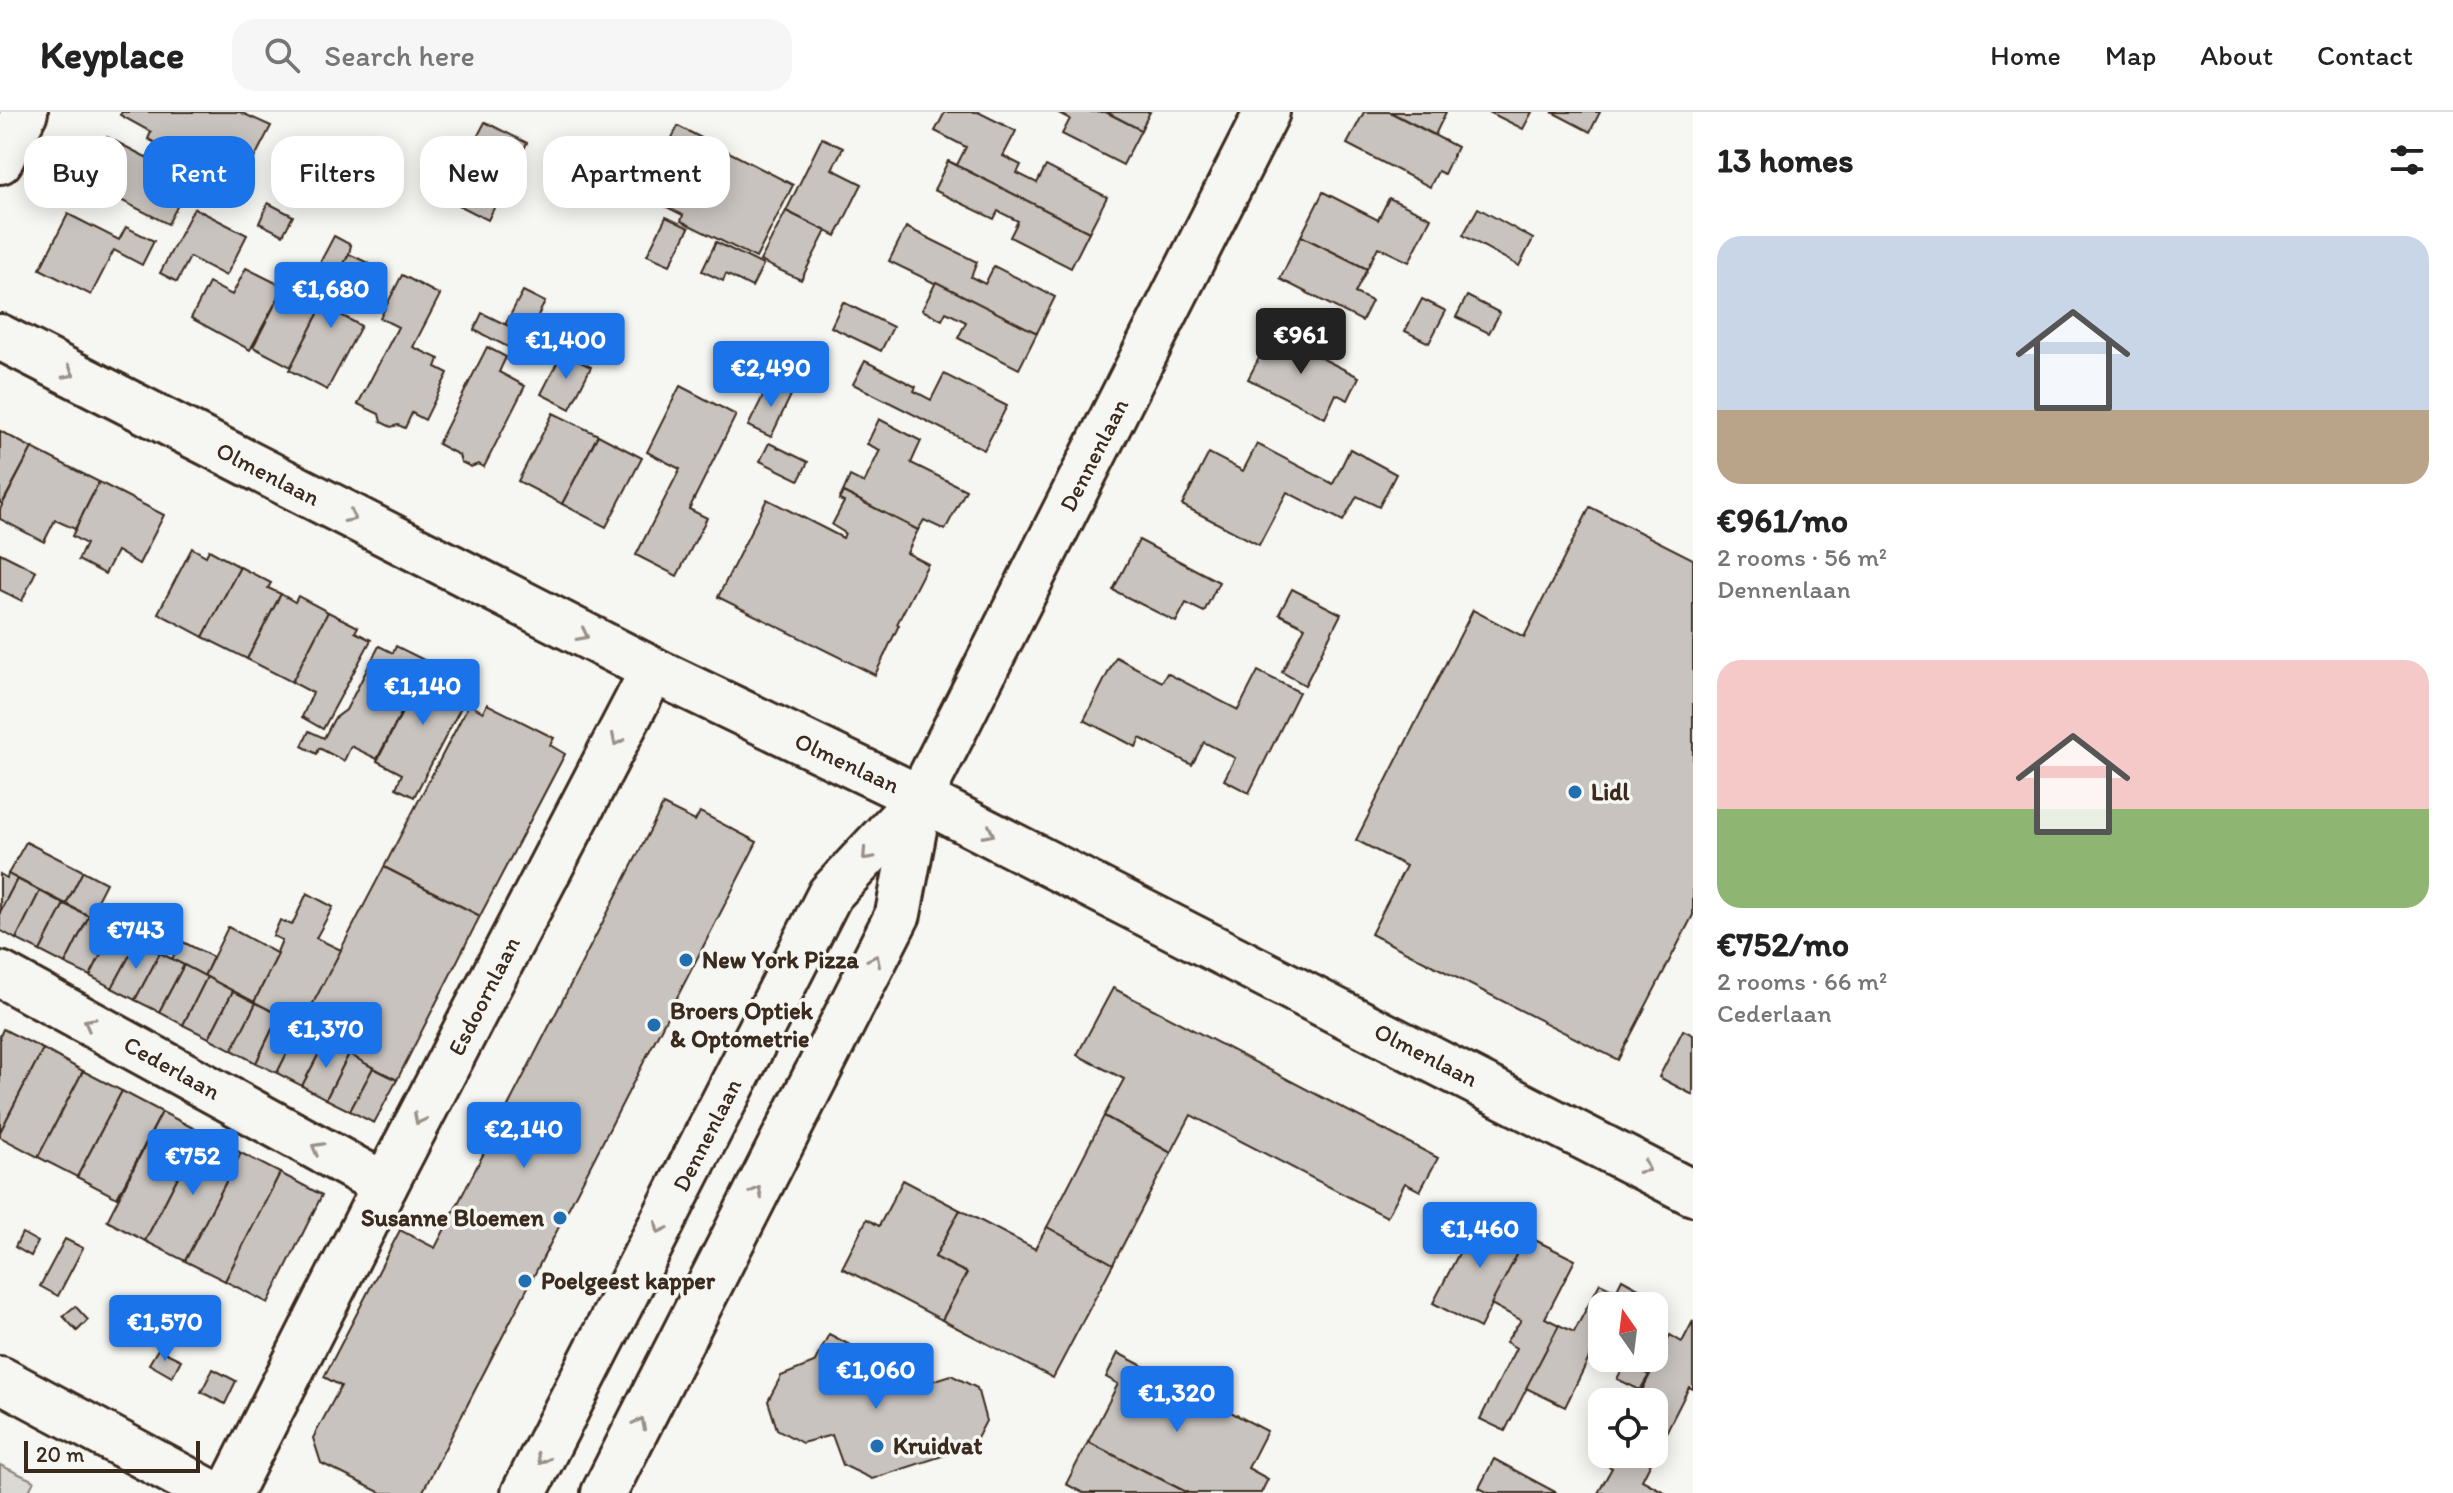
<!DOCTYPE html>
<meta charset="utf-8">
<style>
body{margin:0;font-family:Itim,sans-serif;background:#f6f6f6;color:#222;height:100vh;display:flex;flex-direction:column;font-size:30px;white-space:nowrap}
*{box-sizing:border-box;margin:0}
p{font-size:26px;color:#767676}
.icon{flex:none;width:44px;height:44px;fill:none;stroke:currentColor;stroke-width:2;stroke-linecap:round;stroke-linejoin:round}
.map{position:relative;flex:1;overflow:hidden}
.drawer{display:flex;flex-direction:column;background:#fff;width:760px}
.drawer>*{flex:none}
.top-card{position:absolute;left:24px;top:24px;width:760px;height:72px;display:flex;gap:16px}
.needle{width:52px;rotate:346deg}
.fabs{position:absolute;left:1588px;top:1180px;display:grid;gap:16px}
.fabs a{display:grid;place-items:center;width:80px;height:80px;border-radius:16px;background:#fff;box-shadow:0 4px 20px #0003;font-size:40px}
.scale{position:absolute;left:24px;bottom:20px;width:176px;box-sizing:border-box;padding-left:8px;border:4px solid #3b2a1e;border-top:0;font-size:22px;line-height:28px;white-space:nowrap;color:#3b2a1e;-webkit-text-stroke:6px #f6f6f2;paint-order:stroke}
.price{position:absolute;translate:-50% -68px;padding:0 18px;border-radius:8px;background:#1a73e8;color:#fff;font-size:26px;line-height:52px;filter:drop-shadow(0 2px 4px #0008)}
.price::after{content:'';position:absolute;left:50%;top:48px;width:24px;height:18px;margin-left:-12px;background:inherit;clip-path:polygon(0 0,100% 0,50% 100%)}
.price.current{background:#222;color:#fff}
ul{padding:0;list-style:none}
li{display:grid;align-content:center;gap:16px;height:424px;padding:0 24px}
li span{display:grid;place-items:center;height:248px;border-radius:24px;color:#555}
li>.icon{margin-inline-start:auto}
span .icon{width:144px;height:144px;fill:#fffc;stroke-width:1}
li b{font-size:34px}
h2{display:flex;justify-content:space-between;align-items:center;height:96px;padding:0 24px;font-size:34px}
.tag{padding:0 28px;border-radius:24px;background:#fff;box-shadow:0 4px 20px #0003;font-size:28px;line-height:72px}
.tag.current{background:#1a73e8;color:#fff}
header{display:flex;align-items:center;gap:48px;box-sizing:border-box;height:112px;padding:0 40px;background:#fff;border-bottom:2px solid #e0e0e0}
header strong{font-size:38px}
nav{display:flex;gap:44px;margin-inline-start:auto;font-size:28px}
.search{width:560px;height:72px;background:#f6f6f6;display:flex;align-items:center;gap:20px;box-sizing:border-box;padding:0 28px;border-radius:24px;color:#767676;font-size:30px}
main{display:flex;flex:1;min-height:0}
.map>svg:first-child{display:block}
</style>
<header>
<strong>Keyplace</strong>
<div class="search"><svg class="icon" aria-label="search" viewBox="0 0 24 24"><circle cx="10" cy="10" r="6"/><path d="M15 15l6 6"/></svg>Search here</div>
<nav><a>Home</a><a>Map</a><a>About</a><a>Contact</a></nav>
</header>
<main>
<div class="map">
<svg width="1693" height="1381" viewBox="0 0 1693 1381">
<rect width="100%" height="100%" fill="#f6f6f2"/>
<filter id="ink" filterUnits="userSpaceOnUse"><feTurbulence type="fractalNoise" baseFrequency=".0125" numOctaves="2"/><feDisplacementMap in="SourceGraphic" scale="16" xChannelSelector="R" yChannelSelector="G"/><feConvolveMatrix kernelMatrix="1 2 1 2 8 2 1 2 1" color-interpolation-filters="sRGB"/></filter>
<g filter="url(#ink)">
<path fill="#dad9d3" stroke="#8a8278" stroke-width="2" d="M0,1353L34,1369L28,1381H0Z"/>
<g fill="#c8c3be" stroke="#3b2a1e" stroke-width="2">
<path d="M122,0H240L271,14L243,68L238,65L233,73L148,27L151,20L120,3Z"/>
<path d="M945,0H978L1016,19L1003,44L1021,53L1017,61L1037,71L1046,54L1107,85L1089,120L948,49L957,53L966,35L935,19Z"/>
<path d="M1057,0H1106L1141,18L1123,53L1062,22L1070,7Z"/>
<path d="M1106,0H1150L1141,18Z"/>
<path d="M1364,0H1390L1457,35L1444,62L1438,59L1430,75L1347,32Z"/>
<path d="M1390,0H1446L1435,23Z"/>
<path d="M1489,0H1532L1523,17Z"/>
<path d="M1552,0H1600L1590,20Z"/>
<path d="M485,10L527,31L488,108L445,86Z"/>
<path d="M678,14L793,73L756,146L681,109L683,103L643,83Z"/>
<path d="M107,25L171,58L159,81L179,91L168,112L85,70Z"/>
<path d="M822,26L843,36L832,57L862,72L836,124L786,99Z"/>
<path d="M948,49L1089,120L1071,156L1010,125L1018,109L998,99L994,107L934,78Z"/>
<path d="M1323,80L1378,108L1389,86L1431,106L1409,150L1378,135L1367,157L1301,124Z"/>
<path d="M268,91L293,104L283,123L259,111Z"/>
<path d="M194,96L247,123L226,164L190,145L177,170L160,161Z"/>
<path d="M1478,96L1533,127L1519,154L1463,123Z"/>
<path d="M786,99L826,119L801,168L760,149Z"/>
<path d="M68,102L119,128L126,115L154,129L142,153L114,138L91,183L40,157Z"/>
<path d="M666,105L689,116L670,153L647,143Z"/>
<path d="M906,115L977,150L971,165L985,172L994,154L1055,185L1037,221L889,149Z"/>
<path d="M334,124L351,133L349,142L291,255L253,235L284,175L302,185Z"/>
<path d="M1301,124L1367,157L1355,181L1372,189L1362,209L1280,167Z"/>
<path d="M716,130L763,153L752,175L726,162L723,169L702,159Z"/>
<path d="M349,142L368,151L341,203L361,214L327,278L289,258Z"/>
<path d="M246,156L284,175L250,238L191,206L209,171L232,183Z"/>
<path d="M402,163L440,183L413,235L439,247L436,255L448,261L425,308L412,301L405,316L398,313L391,315L381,310L379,302L358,292L398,215L380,206Z"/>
<path d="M936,170L1037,221L1019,257L958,226L966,210L946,200L942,208L922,198Z"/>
<path d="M523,179L545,190L528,223L505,213Z"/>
<path d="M1467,184L1500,201L1489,221L1456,205Z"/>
<path d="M1422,187L1446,199L1429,231L1405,219Z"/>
<path d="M843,190L893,215L881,239L831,215Z"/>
<path d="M482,201L523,221L514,238L474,218Z"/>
<path d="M590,218L606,226L593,250L577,241Z"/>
<path d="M1272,221L1359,265L1348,288L1336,282L1325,306L1248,267Z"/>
<path d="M487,235L506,245L499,260L525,274L484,355L478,352L471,355L461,350L459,343L438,332Z"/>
<path d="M562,241L591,255L570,297L541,282Z"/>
<path d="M865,249L916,275L914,279L931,288L944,262L1007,294L984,338L853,272Z"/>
<path d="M771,268L793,279L771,325L748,314Z"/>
<path d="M680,274L736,303L689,397L707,406L677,464L636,443L680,357L647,340Z"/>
<path d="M553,301L598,323L562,392L518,369Z"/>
<path d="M879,307L921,329L911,351L966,378L945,418L924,408L918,418L843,380L850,364L864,371L880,338L867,332Z"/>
<path d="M0,319L32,336L2,392L0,391Z"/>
<path d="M598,323L642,346L606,415L562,392Z"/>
<path d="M769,331L808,350L799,368L760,349Z"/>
<path d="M1257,332L1333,372L1350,337L1396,362L1379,395L1357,384L1343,409L1287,380L1259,433L1182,393L1209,341L1243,359Z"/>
<path d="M32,336L99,370L75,417L55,408L44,430L0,407V397Z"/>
<path d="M99,370L164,403L139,452L117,439L105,462L78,448L86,432L72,424Z"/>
<path d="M843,380L918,418L907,441L928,452L897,512L899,513L875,563L718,485L767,387L843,426L845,421L832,413L844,390L839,388Z"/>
<path d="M1590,395L1693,447V803L1618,948L1371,822L1406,754L1356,728L1473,498L1524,525Z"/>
<path d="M1139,428L1219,470L1204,500L1186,491L1176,510L1113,478Z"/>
<path d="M192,436L206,444L209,438L240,455L203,525L158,501Z"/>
<path d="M0,441L36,459L22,489L0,478Z"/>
<path d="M240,455L271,471L268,476L281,482L247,547L203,525Z"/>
<path d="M1292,477L1341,502L1305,573L1282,560L1305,515L1279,502Z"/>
<path d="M281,482L295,490L298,484L328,500L292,570L247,547Z"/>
<path d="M328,500L358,515L355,520L371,528L323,617L302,605L313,581L292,570Z"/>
<path d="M379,534L393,541L396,534L428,550L377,647L351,634L344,649L319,636L317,642L302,634L309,619L324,626L334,607L346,598Z"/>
<path d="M1116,545L1162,570L1167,561L1238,598L1258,559L1299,580L1249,681L1224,668L1235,646L1204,630L1192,653L1140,626L1136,635L1084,608Z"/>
<path d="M428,550L459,567L456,572L469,580L414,685L396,676L402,662L377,649Z"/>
<path d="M469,592L483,600L487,592L554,626L550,633L565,642L480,804L384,755Z"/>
<path d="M663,693L695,709L700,700L757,730L422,1381H381L321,1351L313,1326L341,1274L324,1265L400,1118L435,1136Z"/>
<path d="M26,730L83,759L66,792L8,762Z"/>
<path d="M384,755L480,804L397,968L299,917Z"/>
<path d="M83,759L106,771L89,804L66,792Z"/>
<path d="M0,762L7,766L8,762L17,767L0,800Z"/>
<path d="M17,767L40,779L16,827L0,818V800Z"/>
<path d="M40,779L64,792L40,839L16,827Z"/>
<path d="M307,781L333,795L316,826L341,838L301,914L254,890L278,842L277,840L282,828L273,824L280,808L292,813Z"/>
<path d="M64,792L89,804L65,852L40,839Z"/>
<path d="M89,804L114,817L90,864L65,852Z"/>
<path d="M228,815L278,842L254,890L204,864Z"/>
<path d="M114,817L137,830L112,876L90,864Z"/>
<path d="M181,829L213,845L204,864L172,847Z"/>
<path d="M137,830L160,841L135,888L112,876Z"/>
<path d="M160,841L184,853L159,900L135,888Z"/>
<path d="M184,853L207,865L183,913L159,900Z"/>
<path d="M207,865L233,879L209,926L183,913Z"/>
<path d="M1113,876L1438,1046L1420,1079L1405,1071L1387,1105L1191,1003L1171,1041L1104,1004L1124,967L1077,943Z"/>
<path d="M233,879L256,891L232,938L209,926Z"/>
<path d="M256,891L279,903L256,951L232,938Z"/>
<path d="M279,903L301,914L277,961L256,951Z"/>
<path d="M3,917L43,937L0,1020V924Z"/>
<path d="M299,917L325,930L302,974L277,961Z"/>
<path d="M1683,918L1693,923V983L1659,965Z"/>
<path d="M325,930L349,942L326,987L302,974Z"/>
<path d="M43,937L83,959L38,1045L0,1025V1020Z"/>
<path d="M349,942L373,956L350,999L326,987Z"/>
<path d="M373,956L397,968L374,1011L350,999Z"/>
<path d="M83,959L122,979L77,1065L38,1045Z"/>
<path d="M122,979L162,1000L117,1086L77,1065Z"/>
<path d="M162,1000L201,1020L145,1129L107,1109Z"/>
<path d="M1104,1004L1171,1041L1113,1152L1047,1115Z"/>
<path d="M201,1020L241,1041L185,1149L145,1129Z"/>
<path d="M241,1041L280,1061L225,1169L185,1149Z"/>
<path d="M280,1061L322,1083L268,1191L225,1169Z"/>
<path d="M903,1068L960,1098L935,1145L967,1161L942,1208L842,1156L867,1107L879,1114Z"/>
<path d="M960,1098L1035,1137L1047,1115L1113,1152L1053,1266L942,1208L967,1161L935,1145Z"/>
<path d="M1481,1099L1527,1124L1480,1216L1433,1191Z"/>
<path d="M22,1121L38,1130L31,1144L15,1135Z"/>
<path d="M1527,1124L1575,1148L1545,1206L1559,1213L1505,1319L1480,1307L1516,1236L1506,1230L1521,1208L1491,1192Z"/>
<path d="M65,1127L83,1136L58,1184L40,1174Z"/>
<path d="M1622,1167L1653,1184L1647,1194H1602V1238L1595,1234L1565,1295L1526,1276L1559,1213L1574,1220L1600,1171L1616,1179Z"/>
<path d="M75,1194L88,1208L77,1219L63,1204Z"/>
<path d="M1693,1209V1277L1689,1275L1642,1368L1666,1381H1598L1612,1356L1604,1352L1609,1342H1654V1290H1636L1670,1223L1682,1230Z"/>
<path d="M829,1222L923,1272L951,1263L977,1276L986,1309L973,1334L872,1367L843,1353L832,1323L802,1331L777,1317L768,1289L781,1264L814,1251Z"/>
<path d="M158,1237L181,1248L172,1265L149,1252Z"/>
<path d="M1118,1241L1267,1319L1248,1356L1268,1367L1261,1381H1188L1088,1330L1118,1272L1106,1265Z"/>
<path d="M1625,1251L1649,1263L1640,1278L1617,1267Z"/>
<path d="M213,1257L236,1269L225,1292L201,1280Z"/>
<path d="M1088,1330L1188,1381H1083L1066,1372Z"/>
<path d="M1494,1347L1557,1381H1489L1479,1376Z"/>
</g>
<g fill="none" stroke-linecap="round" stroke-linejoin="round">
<defs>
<g id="minor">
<path d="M0,49L25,0"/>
<path d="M0,225L653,558L920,686L1693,1081"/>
<path d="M0,862L385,1073"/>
<path d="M0,1267L212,1381"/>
<path d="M229,1381L385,1073L653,558"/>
</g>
<g id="secondary">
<path d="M524,1381L830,782L920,686L1267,0"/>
<path d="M604,1381L898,802L920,686"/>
</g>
</defs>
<use href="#minor" stroke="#3b2a1e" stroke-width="50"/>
<use href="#secondary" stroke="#3b2a1e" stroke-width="50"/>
<use href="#minor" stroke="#f6f6f2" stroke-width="44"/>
<use href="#secondary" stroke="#f6f6f2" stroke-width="44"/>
</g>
<defs><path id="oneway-chevron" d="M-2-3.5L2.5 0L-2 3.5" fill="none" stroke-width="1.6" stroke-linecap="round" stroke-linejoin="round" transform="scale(2)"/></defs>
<g stroke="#989088">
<use href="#oneway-chevron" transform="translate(69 261) rotate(27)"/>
<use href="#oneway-chevron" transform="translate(351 405) rotate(27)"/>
<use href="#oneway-chevron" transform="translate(583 523) rotate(27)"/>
<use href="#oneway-chevron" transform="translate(617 628) rotate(117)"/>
<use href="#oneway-chevron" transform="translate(989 721) rotate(27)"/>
<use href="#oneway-chevron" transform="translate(867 743) rotate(133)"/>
<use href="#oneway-chevron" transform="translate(875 848) rotate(-63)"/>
<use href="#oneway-chevron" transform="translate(89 911) rotate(-151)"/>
<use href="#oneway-chevron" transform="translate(419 1007) rotate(117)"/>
<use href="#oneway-chevron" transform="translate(317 1036) rotate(-151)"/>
<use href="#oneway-chevron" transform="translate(1645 1056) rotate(27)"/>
<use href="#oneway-chevron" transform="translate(757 1080) rotate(-63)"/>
<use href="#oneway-chevron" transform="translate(660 1116) rotate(117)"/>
<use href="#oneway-chevron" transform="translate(640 1311) rotate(-63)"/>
<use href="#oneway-chevron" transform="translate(542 1347) rotate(117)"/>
</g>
</g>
<g fill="#1f6fb2" stroke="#f6f6f2" stroke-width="3">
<circle cx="1575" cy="680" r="8"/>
<circle cx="686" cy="848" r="8"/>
<circle cx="654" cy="913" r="8"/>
<circle cx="560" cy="1106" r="8"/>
<circle cx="525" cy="1169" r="8"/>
<circle cx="877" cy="1334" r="8"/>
</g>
<g text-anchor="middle" stroke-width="7" stroke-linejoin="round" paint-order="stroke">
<g font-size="24" fill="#3b2a1e" stroke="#f6f6f2">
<text transform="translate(1094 343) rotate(-63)" y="8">Dennenlaan</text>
<text transform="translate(268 362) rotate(27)" y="8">Olmenlaan</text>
<text transform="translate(847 651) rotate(25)" y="8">Olmenlaan</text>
<text transform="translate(484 884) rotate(-63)" y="8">Esdoornlaan</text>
<text transform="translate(1426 943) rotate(27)" y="8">Olmenlaan</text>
<text transform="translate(172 956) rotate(29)" y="8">Cederlaan</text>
<text transform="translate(707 1023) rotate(-63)" y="8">Dennenlaan</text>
</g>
<g font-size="24" font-weight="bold" fill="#3b2a1e" stroke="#f6f6f2" text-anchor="start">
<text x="1591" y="688">Lidl</text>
<text x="702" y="856">New York Pizza</text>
<text x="670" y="907">Broers Optiek<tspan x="670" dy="28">&amp; Optometrie</tspan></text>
<text x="544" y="1114" text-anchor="end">Susanne Bloemen</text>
<text x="541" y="1177">Poelgeest kapper</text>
<text x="893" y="1342">Kruidvat</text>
</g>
</g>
</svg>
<div class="fabs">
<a><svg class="needle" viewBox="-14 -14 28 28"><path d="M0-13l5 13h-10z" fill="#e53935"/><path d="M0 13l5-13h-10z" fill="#767676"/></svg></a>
<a><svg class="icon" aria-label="locate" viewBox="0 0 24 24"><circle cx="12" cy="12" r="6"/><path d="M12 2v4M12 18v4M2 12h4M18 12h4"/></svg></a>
</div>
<div class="scale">20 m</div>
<b class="price" style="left:331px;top:218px">€1,680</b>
<b class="price current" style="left:1301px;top:264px">€961</b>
<b class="price" style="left:566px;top:269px">€1,400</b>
<b class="price" style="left:771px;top:297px">€2,490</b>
<b class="price" style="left:423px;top:615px">€1,140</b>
<b class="price" style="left:136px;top:859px">€743</b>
<b class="price" style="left:326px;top:958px">€1,370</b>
<b class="price" style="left:524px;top:1058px">€2,140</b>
<b class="price" style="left:193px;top:1085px">€752</b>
<b class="price" style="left:1480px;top:1158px">€1,460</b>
<b class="price" style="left:165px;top:1251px">€1,570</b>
<b class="price" style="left:876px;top:1299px">€1,060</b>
<b class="price" style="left:1177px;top:1322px">€1,320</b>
<div class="top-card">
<a class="tag">Buy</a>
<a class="tag current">Rent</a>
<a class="tag">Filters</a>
<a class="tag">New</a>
<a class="tag">Apartment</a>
</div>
</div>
<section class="drawer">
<h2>13 homes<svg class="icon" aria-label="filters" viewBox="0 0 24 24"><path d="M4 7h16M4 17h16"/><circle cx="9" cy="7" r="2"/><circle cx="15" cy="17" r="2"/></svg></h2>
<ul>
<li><span style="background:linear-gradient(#c9d6e8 70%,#b9a48a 0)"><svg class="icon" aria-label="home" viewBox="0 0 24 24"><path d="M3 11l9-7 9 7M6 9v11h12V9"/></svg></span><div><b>€961/mo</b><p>2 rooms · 56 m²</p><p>Dennenlaan</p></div></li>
<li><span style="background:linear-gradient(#f6c9c9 60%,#8fb573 0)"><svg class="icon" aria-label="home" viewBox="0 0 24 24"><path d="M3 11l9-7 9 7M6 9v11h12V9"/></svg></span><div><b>€752/mo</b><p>2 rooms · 66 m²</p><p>Cederlaan</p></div></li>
</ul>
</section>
</main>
